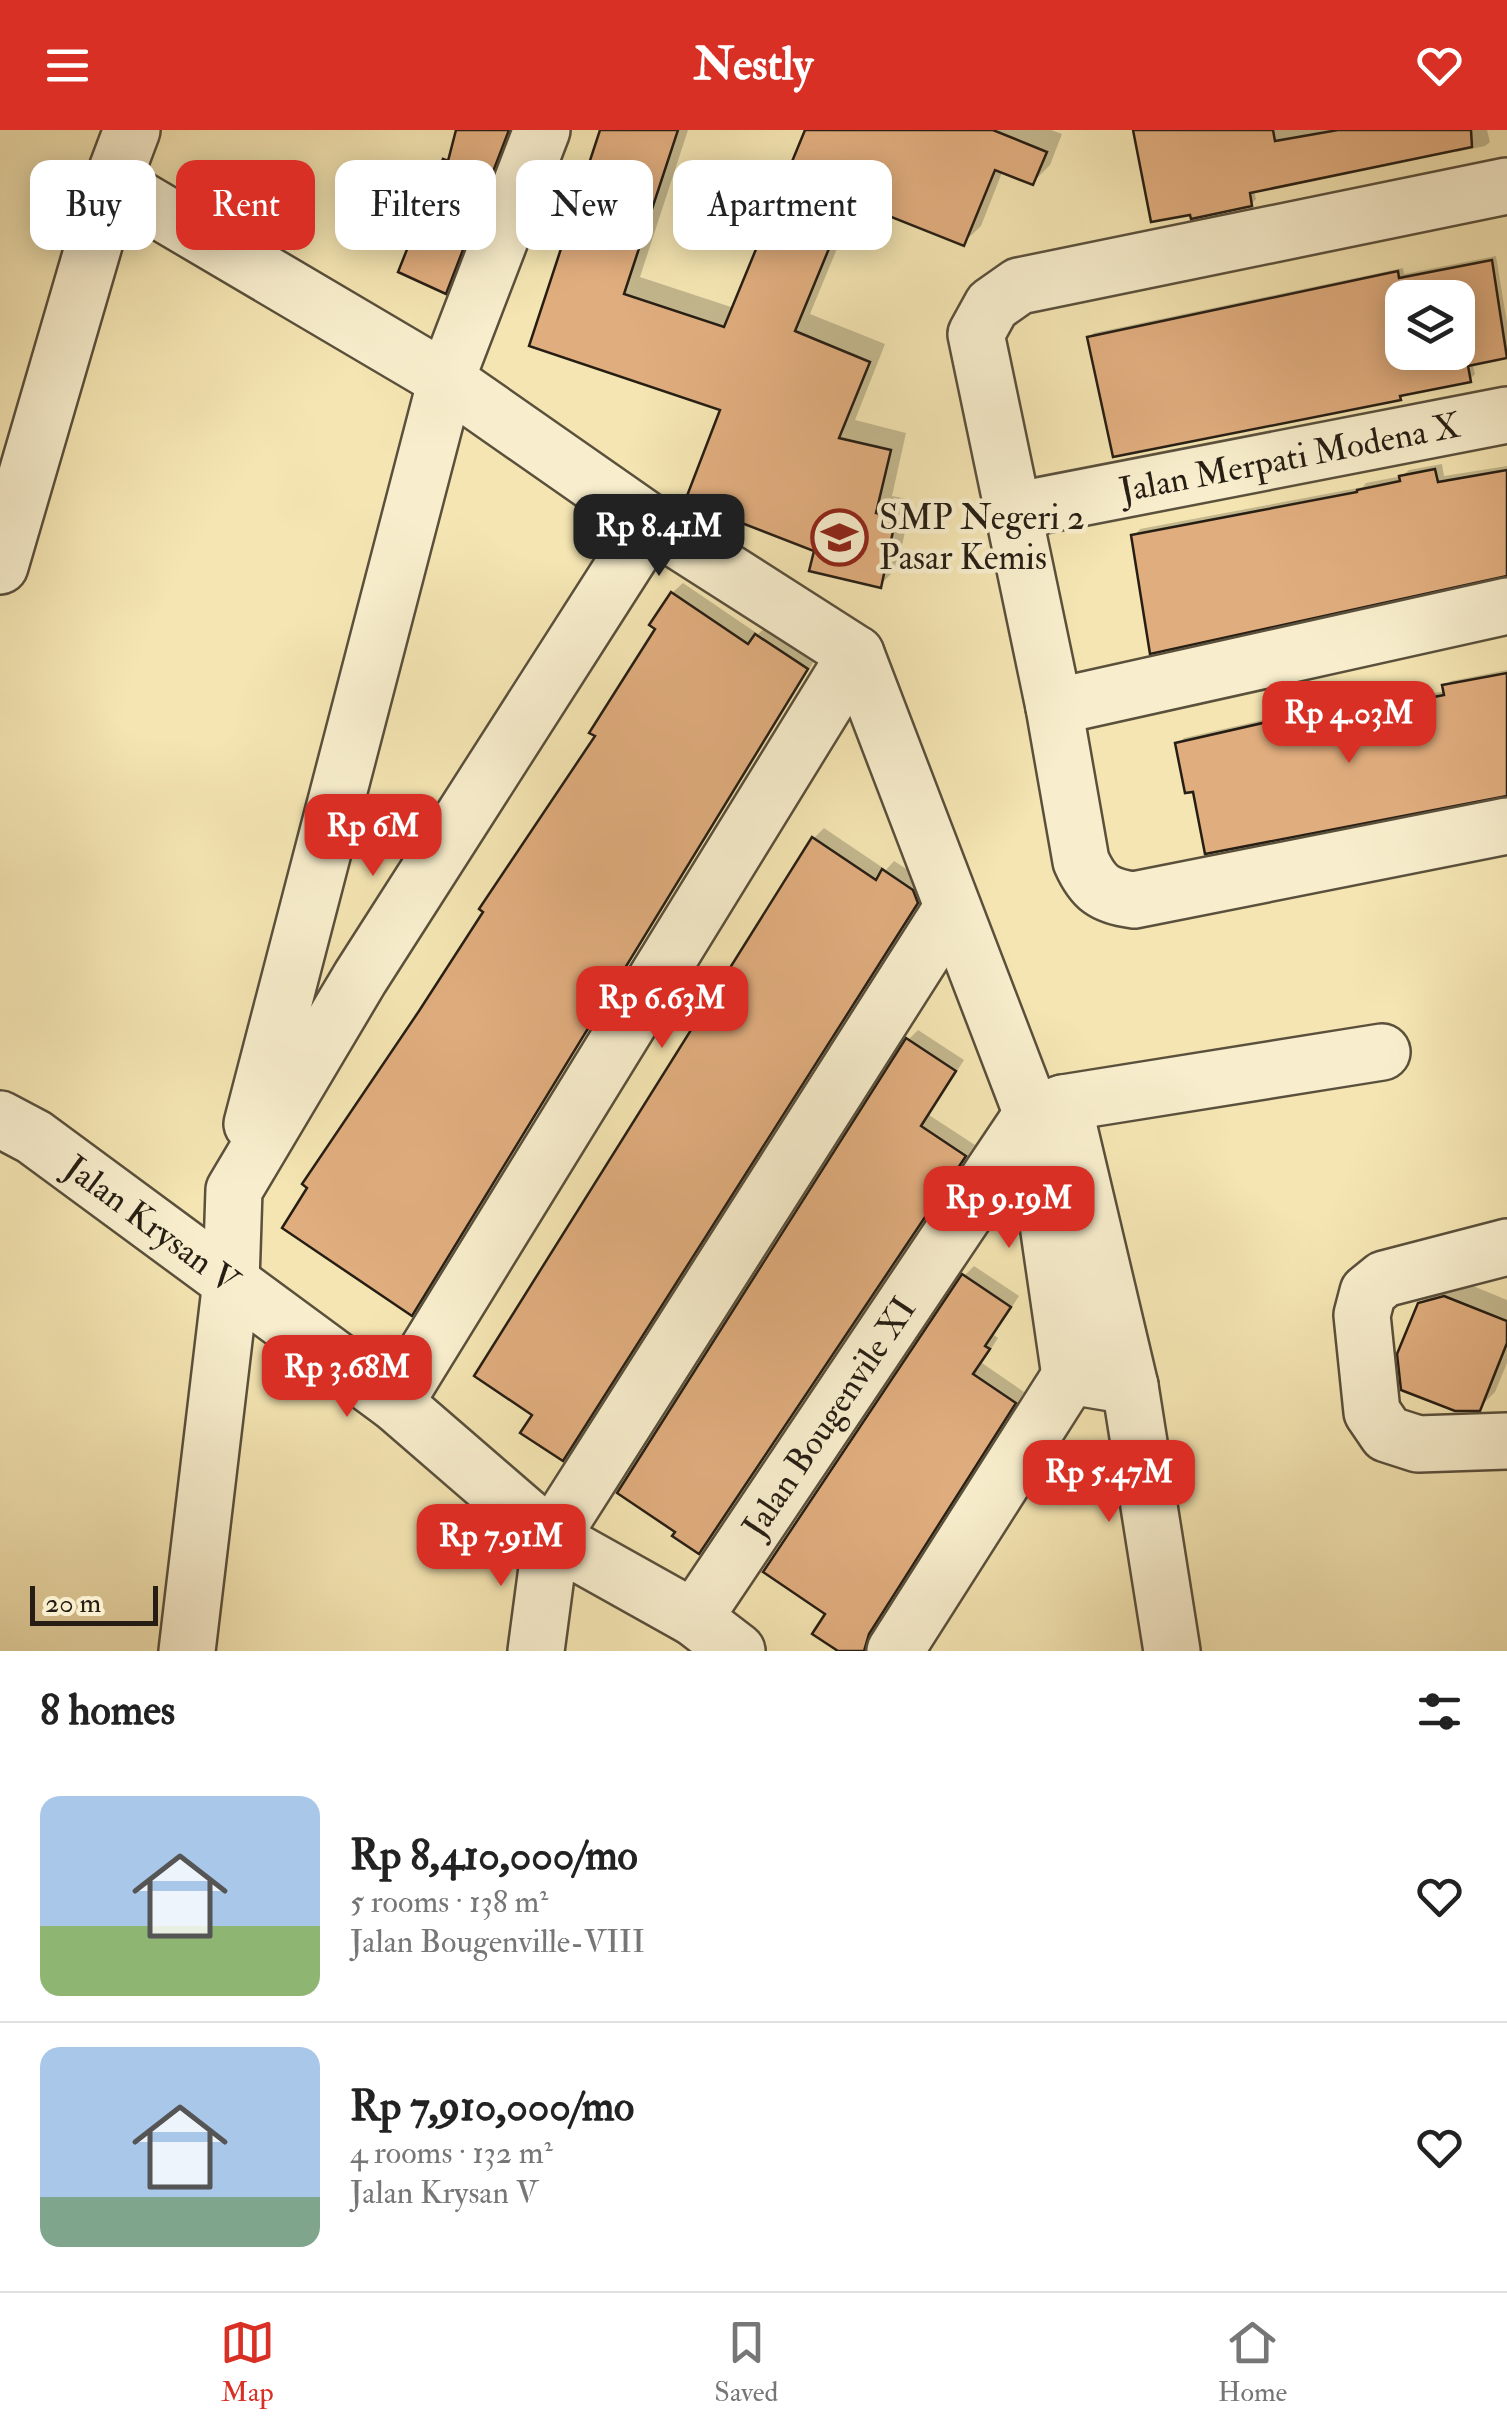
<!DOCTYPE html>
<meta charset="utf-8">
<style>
body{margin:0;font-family:"IM FELL Double Pica",serif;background:#f2f2f2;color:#222;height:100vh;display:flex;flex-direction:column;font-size:38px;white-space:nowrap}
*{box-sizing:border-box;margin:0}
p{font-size:32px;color:#767676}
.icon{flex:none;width:55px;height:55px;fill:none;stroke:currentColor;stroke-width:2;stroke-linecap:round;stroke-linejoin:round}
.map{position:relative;height:1521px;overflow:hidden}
.details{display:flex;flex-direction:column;background:#fff;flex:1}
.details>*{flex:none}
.hud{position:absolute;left:30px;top:30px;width:1000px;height:90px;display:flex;gap:20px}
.controls{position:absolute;left:1385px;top:150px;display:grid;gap:20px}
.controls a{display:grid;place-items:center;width:90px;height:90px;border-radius:20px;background:#fff;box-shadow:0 5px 25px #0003;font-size:50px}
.scale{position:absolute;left:30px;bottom:25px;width:128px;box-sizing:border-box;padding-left:10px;border:5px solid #261e14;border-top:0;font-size:28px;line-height:35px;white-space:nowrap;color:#261e14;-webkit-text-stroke:8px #f8eecd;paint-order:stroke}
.price{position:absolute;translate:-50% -85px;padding:0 22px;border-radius:20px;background:#d93025;color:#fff;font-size:32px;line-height:65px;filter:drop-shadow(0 2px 5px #0008)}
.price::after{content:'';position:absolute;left:50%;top:60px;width:30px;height:22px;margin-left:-15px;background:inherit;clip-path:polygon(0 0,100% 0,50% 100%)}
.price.on{background:#222;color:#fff}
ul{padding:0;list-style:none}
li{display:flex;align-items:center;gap:30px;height:250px;padding:0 40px}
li+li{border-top:2px solid #e0e0e0}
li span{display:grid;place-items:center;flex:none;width:280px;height:200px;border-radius:20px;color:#555}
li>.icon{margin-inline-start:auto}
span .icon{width:120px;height:120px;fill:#fffc;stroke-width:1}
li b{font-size:42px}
h2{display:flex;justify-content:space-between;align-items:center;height:120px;padding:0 40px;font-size:42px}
.pill{padding:0 35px;border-radius:20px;background:#fff;box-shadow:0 5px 25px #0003;font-size:35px;line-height:90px}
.pill.on{background:#d93025;color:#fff}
header{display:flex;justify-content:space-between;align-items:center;height:130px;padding:0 40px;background:#d93025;color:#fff;font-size:45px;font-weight:800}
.dock{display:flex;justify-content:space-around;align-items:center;height:140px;border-top:2px solid #e0e0e0;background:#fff;font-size:28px;color:#767676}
.dock a{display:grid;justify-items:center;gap:5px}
.dock .on{color:#d93025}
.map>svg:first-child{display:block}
</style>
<header><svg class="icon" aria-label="menu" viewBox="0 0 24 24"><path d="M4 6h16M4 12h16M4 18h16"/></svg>Nestly<svg class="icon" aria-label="heart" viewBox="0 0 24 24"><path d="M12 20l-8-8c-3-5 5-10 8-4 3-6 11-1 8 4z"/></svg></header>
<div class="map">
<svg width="1507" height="1521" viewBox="0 0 1507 1521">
<rect width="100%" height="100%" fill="#f4e5b2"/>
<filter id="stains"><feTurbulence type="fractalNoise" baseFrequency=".002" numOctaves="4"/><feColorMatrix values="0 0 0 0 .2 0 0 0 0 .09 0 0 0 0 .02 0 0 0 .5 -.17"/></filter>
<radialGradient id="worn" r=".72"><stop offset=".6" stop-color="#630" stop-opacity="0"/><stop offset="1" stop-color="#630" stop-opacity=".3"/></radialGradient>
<g fill="#0003" fill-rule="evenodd">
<path d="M459,0H511L452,154L445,161V30L452,24Z"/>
<path d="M603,0H688L640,147L734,178L808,0H1051L1062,4L1050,35L1033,52L1003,40L981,96L963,113L857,70L810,184L885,214L855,290L906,303L892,366L912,370L897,438L880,455L816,420L723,278L532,214Z"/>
<path d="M1135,0H1487L1490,12L1485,16L1456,22L1455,18L1254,60L1256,69L1251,74Z"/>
<path d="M1496,126L1507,193V225L1472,232L1475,244L1470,249L1089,208L1094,203L1403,138L1404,144ZM1402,168H1458V222H1402Z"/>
<path d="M1442,334L1444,346L1507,336V444L1134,406L1140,399L1363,357L1366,353L1402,346L1409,340Z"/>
<path d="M683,453L758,504L767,496L816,528L422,1172L412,1182L421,883L598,606L658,498L672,463Z"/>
<path d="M1507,540V664L1195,659L1178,614L1184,608L1342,572L1344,581L1445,561V557L1451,551Z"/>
<path d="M824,698L886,740L894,731L922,749L927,761L573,1318L562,1328L535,1284L477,1245L814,708Z"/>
<path d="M918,900L964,930L929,985L975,1015L709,1411L699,1421L679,1401L908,910Z"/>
<path d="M974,1136L1019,1166L994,1205L998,1208L982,1233L1024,1262L878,1491L873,1507L874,1521H843L829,1483L964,1146Z"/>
<path d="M1461,1151L1507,1170V1233L1495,1262L1479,1278L1420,1174L1436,1158Z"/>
</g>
<g fill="#e0ad7e" stroke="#261e14" stroke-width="2.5" fill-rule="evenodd">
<path d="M456,0H509L446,164L398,142L443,29L448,31Z"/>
<path d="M600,0H678L624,164L724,197L805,0H993L1047,22L1033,55L995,40L964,116L849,70L795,201L870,232L839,308L891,320L876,383L896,387L881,458L809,441L814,421L685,371L720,280L529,216Z"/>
<path d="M1133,0H1273L1275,11L1338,0H1471L1472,17L1250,63L1252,76L1191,89L1190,85L1151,92Z"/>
<path d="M1492,130L1507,228L1468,236L1471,252L1400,266L1401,270L1113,327L1087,207L1398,141L1399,148ZM1402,168H1458V222H1402Z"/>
<path d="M1435,339L1438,352L1507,340V446L1150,524L1131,405L1357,362V360L1400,351L1399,346Z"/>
<path d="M671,462L748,514L755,504L808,539L412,1186L282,1098L307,1058L302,1054L419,881L483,782L479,779L595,606L589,603L655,499L649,495Z"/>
<path d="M1507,543V666L1205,724L1193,662L1185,663L1175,613L1337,576L1338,586L1444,565L1442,555Z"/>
<path d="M812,707L876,750L882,739L913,760L918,773L563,1331L520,1303L532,1285L474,1246Z"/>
<path d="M906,908L956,941L921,996L966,1026L699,1424L672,1406L675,1402L617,1363Z"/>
<path d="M962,1144L1011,1177L985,1216L990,1219L973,1244L1016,1273L869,1504L864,1521H838L812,1504L825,1484L763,1442Z"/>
<path d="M1444,1166L1507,1191V1213L1480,1281H1455L1401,1260L1397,1224L1418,1173Z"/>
</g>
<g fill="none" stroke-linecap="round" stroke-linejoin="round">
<defs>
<g id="minor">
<path d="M112,53L446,250L651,393L856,524L1032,984L1070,1246"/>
<path d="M1507,56L1019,156L992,175L976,204L1054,577L1081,731C1093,758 1104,766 1134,770L1507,696"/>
<path id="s1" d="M1013,381L1507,285"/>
<path d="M0,436L112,53L132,0"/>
<path d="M1054,577L1507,476"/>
<path d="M1063,973L1130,1256"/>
<path d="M1032,984L1063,973L1382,922"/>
<path id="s2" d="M0,989L34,1007L395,1273L551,1408L694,1488L737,1521"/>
<path d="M252,994L446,250L542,0"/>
<path d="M1507,1117L1384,1149L1368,1162L1362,1185L1372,1282L1387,1304L1418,1314L1507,1311"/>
<path d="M1070,1246L1130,1256L1172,1521"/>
<path d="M395,1273L856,524"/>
<path id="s3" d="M694,1488L1032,984"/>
<path d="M187,1521L231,1151L234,1060L360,848L651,393"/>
<path d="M536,1521L551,1408L952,778"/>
<path d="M895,1521L1070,1246"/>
</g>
</defs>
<use href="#minor" stroke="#5a503c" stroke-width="60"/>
<use href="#minor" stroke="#f8eecd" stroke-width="55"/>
</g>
<defs>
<symbol id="school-ring" viewBox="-11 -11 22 22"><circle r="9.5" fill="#f8eecd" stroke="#8f2418" stroke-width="1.5"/><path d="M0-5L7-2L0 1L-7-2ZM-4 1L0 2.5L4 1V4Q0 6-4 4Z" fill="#8f2418"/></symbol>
</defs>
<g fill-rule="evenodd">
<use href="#school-ring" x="808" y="376" width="63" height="63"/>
</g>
<g text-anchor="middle" stroke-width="9" stroke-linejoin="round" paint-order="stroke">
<g font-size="35" fill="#261e14" stroke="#f8eecd">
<text dy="12" stroke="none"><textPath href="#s1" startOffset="282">Jalan Merpati Modena X</textPath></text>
<text dy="12" stroke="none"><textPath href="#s2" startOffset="185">Jalan Krysan V</textPath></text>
<text dy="12" stroke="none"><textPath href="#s3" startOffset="242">Jalan Bougenvile XI</textPath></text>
</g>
<g font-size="35" fill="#261e14" stroke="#f8eecd" text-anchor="start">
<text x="879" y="399">SMP Negeri 2<tspan x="879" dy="40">Pasar Kemis</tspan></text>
</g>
</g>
<rect width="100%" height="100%" filter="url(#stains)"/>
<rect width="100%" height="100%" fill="url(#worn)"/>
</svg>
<div class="controls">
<a><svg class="icon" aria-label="layers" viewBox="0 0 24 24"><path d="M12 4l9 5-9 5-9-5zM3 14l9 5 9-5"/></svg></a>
</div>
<div class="scale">20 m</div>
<b class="price on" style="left:659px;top:449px">Rp 8.41M</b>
<b class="price" style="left:1349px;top:636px">Rp 4.03M</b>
<b class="price" style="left:373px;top:749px">Rp 6M</b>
<b class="price" style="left:662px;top:921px">Rp 6.63M</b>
<b class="price" style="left:1009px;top:1121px">Rp 9.19M</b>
<b class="price" style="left:347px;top:1290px">Rp 3.68M</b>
<b class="price" style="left:1109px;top:1395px">Rp 5.47M</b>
<b class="price" style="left:501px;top:1459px">Rp 7.91M</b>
<div class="hud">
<a class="pill">Buy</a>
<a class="pill on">Rent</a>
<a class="pill">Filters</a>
<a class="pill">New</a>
<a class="pill">Apartment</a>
</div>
</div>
<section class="details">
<h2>8 homes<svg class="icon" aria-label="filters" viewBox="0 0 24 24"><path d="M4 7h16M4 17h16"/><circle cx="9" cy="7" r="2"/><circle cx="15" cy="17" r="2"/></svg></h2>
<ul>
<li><span style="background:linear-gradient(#a9c7e8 65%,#8fb573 0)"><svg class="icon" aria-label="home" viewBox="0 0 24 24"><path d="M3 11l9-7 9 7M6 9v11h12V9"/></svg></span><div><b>Rp 8,410,000/mo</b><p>5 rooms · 138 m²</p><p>Jalan Bougenville-VIII</p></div><svg class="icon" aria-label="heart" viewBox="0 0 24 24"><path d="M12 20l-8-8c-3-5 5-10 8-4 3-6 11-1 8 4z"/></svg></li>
<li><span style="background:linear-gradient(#a9c7e8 75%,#7fa58c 0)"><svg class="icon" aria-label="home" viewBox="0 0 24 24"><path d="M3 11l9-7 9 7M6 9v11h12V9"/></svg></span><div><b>Rp 7,910,000/mo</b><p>4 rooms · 132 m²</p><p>Jalan Krysan V</p></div><svg class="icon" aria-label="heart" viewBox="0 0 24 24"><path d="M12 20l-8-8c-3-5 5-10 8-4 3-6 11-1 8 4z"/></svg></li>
</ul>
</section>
<nav class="dock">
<a class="on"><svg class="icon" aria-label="map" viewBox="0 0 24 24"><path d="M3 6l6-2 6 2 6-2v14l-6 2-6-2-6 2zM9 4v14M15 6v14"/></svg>Map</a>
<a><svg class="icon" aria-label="saved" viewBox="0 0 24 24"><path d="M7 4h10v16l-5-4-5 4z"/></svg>Saved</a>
<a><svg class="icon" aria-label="home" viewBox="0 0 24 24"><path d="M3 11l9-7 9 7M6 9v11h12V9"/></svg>Home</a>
</nav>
